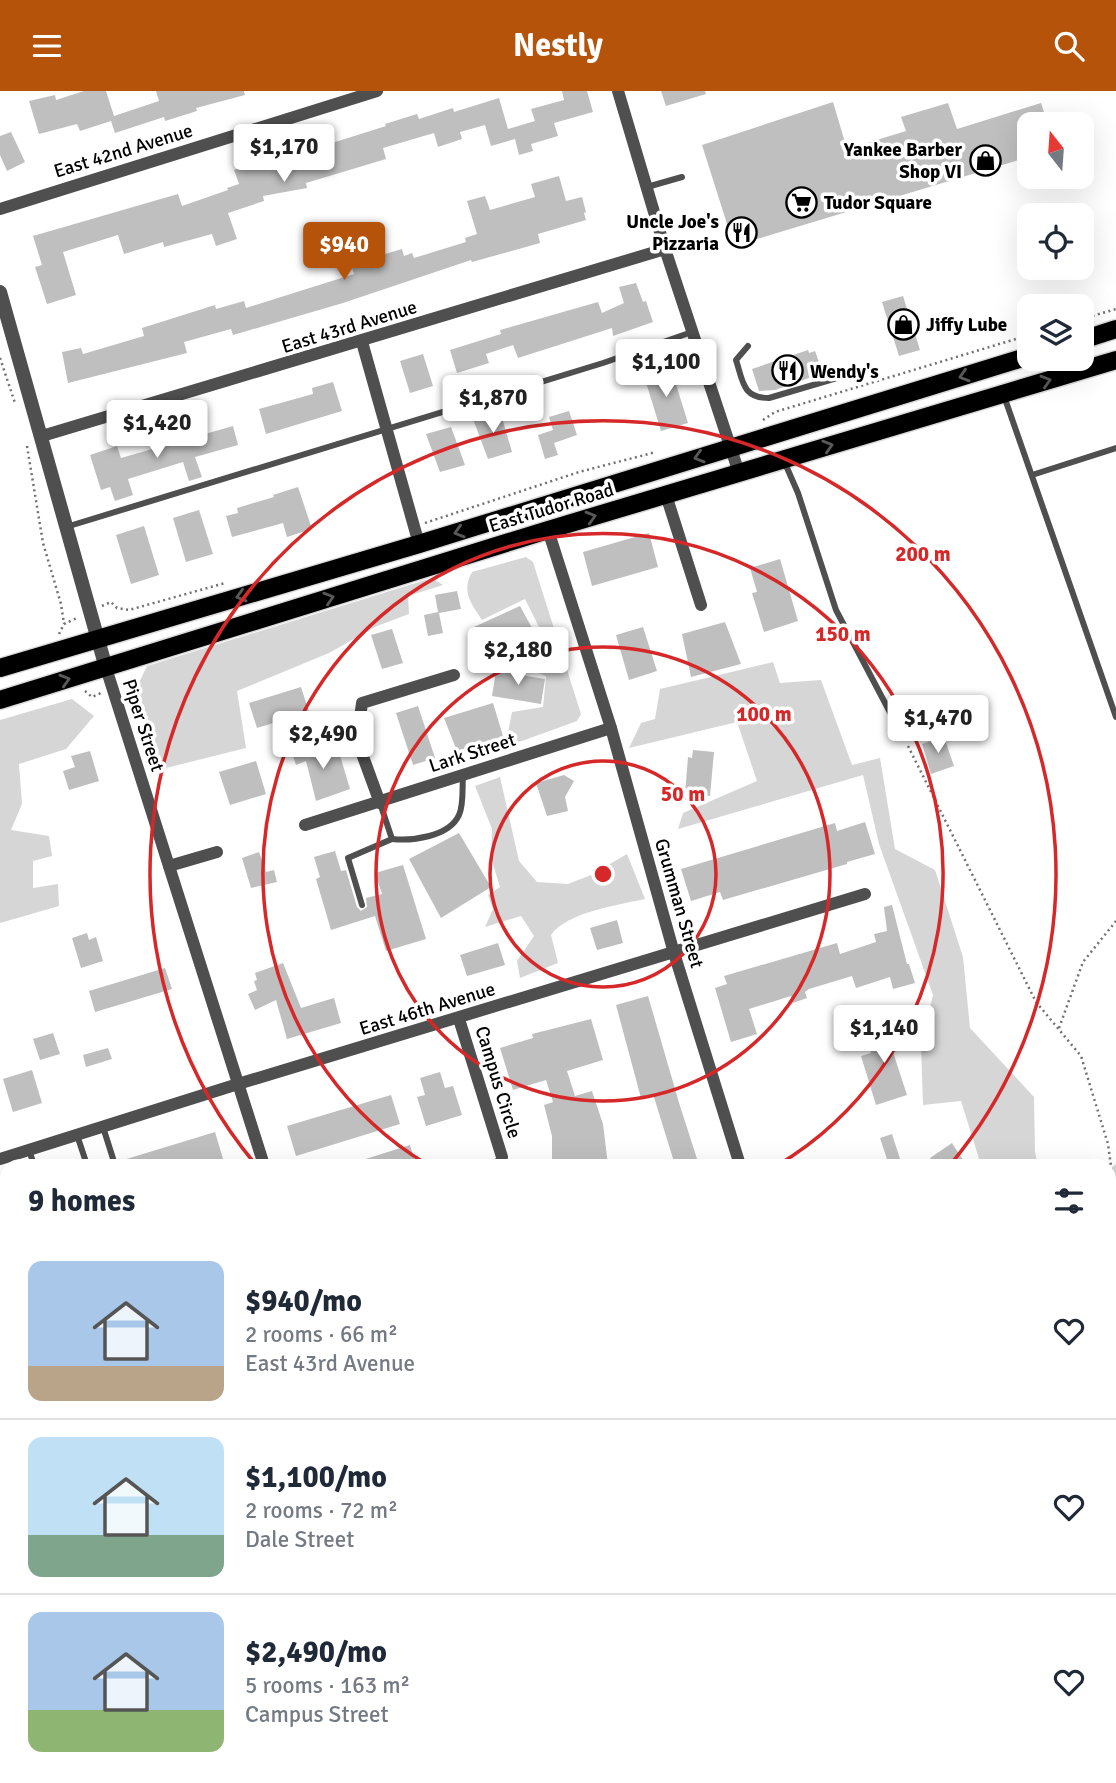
<!DOCTYPE html>
<meta charset="utf-8">
<style>
body{margin:0;font-family:Signika,sans-serif;background:#f6f6f7;color:#1f2937;height:100vh;display:flex;flex-direction:column;font-size:26px;white-space:nowrap}
*{box-sizing:border-box;margin:0}
p{font-size:23px;color:#747a83}
.icon{flex:none;width:38px;height:38px;fill:none;stroke:currentColor;stroke-width:2;stroke-linecap:round;stroke-linejoin:round}
.map{position:relative;flex:1;overflow:hidden}
.drawer{position:absolute;left:0px;top:1068px;width:1116px;height:625px;display:flex;flex-direction:column;background:#fff;border-radius:21px 21px 0 0;box-shadow:0 7px 28px #0002}
.drawer>*{flex:none}
.needle{width:46px;rotate:343deg}
.controls{position:absolute;left:1017px;top:21px;display:grid;gap:14px}
.controls a{display:grid;place-items:center;width:77px;height:77px;border-radius:14px;background:#fff;box-shadow:0 7px 28px #0002;font-size:35px}
.price{position:absolute;translate:-50% -60px;padding:0 16px;border-radius:7px;background:#fff;color:#222;font-size:23px;line-height:46px;filter:drop-shadow(0 2px 4px #0008)}
.price::after{content:'';position:absolute;left:50%;top:42px;width:21px;height:16px;margin-left:-10px;background:inherit;clip-path:polygon(0 0,100% 0,50% 100%)}
.price.selected{background:#b45309;color:#fff}
ul{padding:0;list-style:none}
li{display:flex;align-items:center;gap:21px;height:175px;padding:0 28px}
li+li{border-top:2px solid #e0e1e3}
li span{display:grid;place-items:center;flex:none;width:196px;height:140px;border-radius:14px;color:#555}
li>.icon{margin-inline-start:auto}
span .icon{width:84px;height:84px;fill:#fffc;stroke-width:1}
li b{font-size:30px}
h2{display:flex;justify-content:space-between;align-items:center;height:84px;padding:0 28px;font-size:30px}
header{display:flex;justify-content:space-between;align-items:center;height:91px;padding:0 28px;background:#b45309;color:#fff;font-size:32px;font-weight:700}
.map>svg:first-child{display:block}
</style>
<header><svg class="icon" aria-label="menu" viewBox="0 0 24 24"><path d="M4 6h16M4 12h16M4 18h16"/></svg>Nestly<svg class="icon" aria-label="search" viewBox="0 0 24 24"><circle cx="10" cy="10" r="6"/><path d="M15 15l6 6"/></svg></header>
<div class="map">
<svg width="1116" height="1692" viewBox="0 0 1116 1692">
<rect width="100%" height="100%" fill="#fff"/>
<g fill="#d6d6d6">
<path d="M526,466L533,471L581,623L577,630L505,656L512,621L543,616L546,585L524,576L539,536L525,508L482,529C471,512 461,501 472,481Z"/>
<path d="M432,487L443,494L408,505L409,523L377,535L329,562L237,600L246,657L158,679L134,602L147,575Z"/>
<path d="M773,571L780,592L821,589L852,674L880,667L895,758L935,779L963,866L970,937L1034,1006L1035,1061L1038,1074H981L961,1010L923,1014L921,954L933,904L879,753L863,684L678,738L683,722L757,690L737,631L629,657L641,632L655,628L660,598Z"/>
<path d="M72,608L94,625L66,658L19,673L22,713L11,739L49,745L52,765L33,770V797L58,793L59,815L0,832V629Z"/>
<path d="M500,686L519,770L537,791L568,793L591,784L627,763L645,808C618,814 567,821 551,844L558,872L520,887L517,870L534,845L521,825L485,836L493,818L488,804L500,796L491,767L492,738L475,695Z"/>
<path d="M1116,1073V1692H0V1557L5,1551L6,1487L0,1471V1170L7,1173V1685H1110V1078Z"/>
</g>
<g fill="none" stroke-linecap="round" stroke-linejoin="round">
<g stroke="#9d9d9d" stroke-width="4.5">
<path d="M0,1310L7,1311"/>
<path d="M486,1685L488,1692"/>
<path d="M258,1692L269,1685"/>
</g>
</g>
<g fill="#bfbfbf">
<path d="M84,0H106L114,25L159,10L156,0H244L245,4L196,17L197,20L165,30L164,26L115,42L111,30L80,40L77,33L39,43L29,10L55,4L56,9Z"/>
<path d="M562,0H587L593,21L554,32L558,45L531,53L533,60L519,64L515,48L491,55L485,34L460,41L462,48L438,56L434,42L383,57L386,68L306,92L307,97L263,105L264,110L228,122L237,148L216,155L212,143L164,156L163,151L124,163L118,144L63,161L76,204L47,213L35,176L42,174L33,145L178,103L182,115L228,99L227,97L239,93L234,79L256,72V75L315,64L313,58L386,35L385,33L417,23L419,28L453,17L454,21L499,7L508,38L535,30L531,18L564,9Z"/>
<path d="M661,0H705L706,3L666,15Z"/>
<path d="M833,11L847,58L906,40L901,26L948,12L957,38L1041,12L1048,33H1029V66L734,155L702,54Z"/>
<path d="M11,41L25,71L7,80L0,64V45Z"/>
<path d="M559,85L566,110L582,106L586,121L584,122L586,129L538,143L540,152L472,171L471,169L343,212L233,244L231,238L184,251L187,262L68,292L62,261L81,257L83,263L144,245L142,237L215,214L216,218L244,210L246,217L354,183L351,173L402,158L404,165L412,162L414,167L466,151L465,147L477,143L467,110L485,105L490,119L535,106L531,93Z"/>
<path d="M636,192L643,211L646,210L653,231L613,245L612,237L518,267L513,254L486,263L489,272L457,282L450,259L501,243L500,239L598,211L602,222L624,212L619,196Z"/>
<path d="M903,205L920,259L899,265L882,211Z"/>
<path d="M808,259L809,262L815,260L823,282L775,299L759,300L752,278Z"/>
<path d="M423,263L433,295L410,302L400,270Z"/>
<path d="M671,277L688,332L661,340L644,285Z"/>
<path d="M333,291L342,320L266,343L259,318L313,303L312,297Z"/>
<path d="M500,320L512,361L488,368L473,328Z"/>
<path d="M569,320L577,344L554,352L558,364L545,368L538,344L553,339L549,326Z"/>
<path d="M233,335L238,354L195,366L202,386L189,390L183,371L128,388L133,404L115,410L110,396L101,399L90,364L117,355L121,367Z"/>
<path d="M451,336L465,374L440,381L426,343Z"/>
<path d="M298,396L312,438L287,446L283,432L232,446L226,425L238,422L237,417L274,406L273,404Z"/>
<path d="M199,419L213,463L186,471L173,427Z"/>
<path d="M144,435L159,484L131,493L116,444Z"/>
<path d="M649,442L658,476L592,495L583,461Z"/>
<path d="M780,468L798,530L764,541L752,502L757,501L750,477Z"/>
<path d="M457,500L461,518L439,522L443,542L428,545L424,524L438,521L435,504Z"/>
<path d="M520,515L532,537L487,560L474,536Z"/>
<path d="M725,531L741,573L691,586L682,543Z"/>
<path d="M643,536L657,580L629,589L616,544Z"/>
<path d="M392,538L403,572L382,578L371,544Z"/>
<path d="M496,580L545,588L541,613L492,605Z"/>
<path d="M301,596L309,621L257,637L249,612Z"/>
<path d="M493,612L503,645L457,660L444,627Z"/>
<path d="M418,615L435,667L413,674L396,622Z"/>
<path d="M944,646L954,675L931,683L922,653Z"/>
<path d="M319,652L324,667L339,661L350,698L316,710L306,670L296,674L292,662Z"/>
<path d="M693,659L714,661L710,705L685,703L688,666L692,667Z"/>
<path d="M90,660L99,690L69,699L63,680L75,676L71,665Z"/>
<path d="M256,670L266,703L230,714L219,681Z"/>
<path d="M564,684L574,690L565,706L568,720L547,725L536,692Z"/>
<path d="M865,731L875,763L847,771V773L723,809L720,801L691,810L681,778L835,732L837,740Z"/>
<path d="M459,742L491,796L441,827L409,768Z"/>
<path d="M335,760L341,780L346,779L357,816L361,820L367,816L366,807L382,803L375,782L403,774L426,848L386,860L375,825L331,839L316,788L320,786L314,766Z"/>
<path d="M259,761L266,781L274,779L277,791L251,797L242,767Z"/>
<path d="M892,814L907,873H909L915,892L893,898L890,886L856,897L852,885L809,898L805,901L807,907L793,912L791,905L749,918L757,943L731,951L715,897L727,893L724,885L837,852L840,863L876,851L874,843L887,840L884,816Z"/>
<path d="M617,829L623,852L597,859L590,837Z"/>
<path d="M87,842L89,849L96,846L103,870L81,877L72,847Z"/>
<path d="M498,852L505,874L467,885L460,864Z"/>
<path d="M283,872L301,917L334,907L341,932L287,948L276,909L255,919L248,903L257,899L254,890L257,889L255,882Z"/>
<path d="M165,877L172,898L95,921L89,900Z"/>
<path d="M648,905L680,1015L699,1074H675L653,1003L641,1007L616,914Z"/>
<path d="M591,928L603,969L567,980L575,1005L592,1000L603,1033L608,1074H552V1045L544,1014L553,1011L546,989L513,999L500,957L533,947L532,943Z"/>
<path d="M893,933L901,959L893,961L907,1004L876,1014L861,965L871,962L864,942Z"/>
<path d="M53,942L60,963L40,969L33,948Z"/>
<path d="M108,957L112,968L86,976L83,964Z"/>
<path d="M32,979L42,1012L13,1021L3,988Z"/>
<path d="M440,981L445,997L453,995L462,1024L426,1035L417,1006L425,1004L420,987Z"/>
<path d="M391,1004L400,1033L296,1065L287,1035Z"/>
<path d="M215,1041L224,1071L212,1074H121L120,1070Z"/>
<path d="M892,1043L902,1074H889L880,1047Z"/>
<path d="M952,1052L963,1069L955,1074H935L930,1067Z"/>
<path d="M410,1054L416,1074H354L353,1072Z"/>
</g>
<g fill="none" stroke-linecap="round" stroke-linejoin="round">
<defs>
<g id="primary">
<path d="M1082,249L1116,238"/>
<path d="M0,577L419,453L1029,265"/>
<path d="M0,609L548,439L1116,269"/>
</g>
</defs>
<use href="#primary" stroke="#dbdbdb" stroke-width="21"/>
<g stroke="#717171" stroke-width="2.5" stroke-dasharray="2 3.5" stroke-linecap="butt">
<path d="M1082,228L1116,218"/>
<path d="M0,267L15,312"/>
<path d="M763,329L775,321L1029,244"/>
<path d="M27,355L43,452L61,513L64,533"/>
<path d="M425,432L579,381L656,361"/>
<path d="M102,515L111,511L117,517L129,519L225,492"/>
<path d="M59,543L64,533L77,527"/>
<path d="M85,600L92,606L101,602"/>
<path d="M908,655L1036,911L1081,965L1108,1053L1114,1097L1116,1231"/>
<path d="M1059,937L1083,871L1116,830"/>
<path d="M0,1410L7,1409"/>
<path d="M1110,1448L1116,1445"/>
<path d="M744,1685L746,1692"/>
<path d="M798,1692L799,1685"/>
<path d="M1112,1692V1583L1116,1540"/>
</g>
<g stroke="#4f4f4f" stroke-width="6">
<path d="M647,96L682,86"/>
<path d="M748,255L736,269C743,290 742,307 769,307L847,284"/>
<path d="M1004,305L1116,626"/>
<path d="M784,370L798,402L836,519L903,646"/>
<path d="M1032,384L1116,357"/>
<path d="M66,436L603,272L692,241"/>
<path d="M392,748C412,750 449,746 459,724C464,713 462,696 463,684"/>
<path d="M362,814L348,767L392,748L380,712"/>
<path d="M103,1036L115,1074"/>
<path d="M77,1044L87,1074"/>
<path d="M29,1059L34,1074"/>
<path d="M492,1074L502,1066"/>
</g>
<g stroke="#4f4f4f" stroke-width="12">
<path d="M618,0L665,158L739,382"/>
<path d="M0,118L377,0"/>
<path d="M362,251L419,453"/>
<path d="M42,345L665,158"/>
<path d="M666,404L701,514"/>
<path d="M548,439L611,637L674,862L740,1074"/>
<path d="M106,577L264,1074"/>
<path d="M380,712L357,649L362,612L454,584"/>
<path d="M305,734L611,637"/>
<path d="M169,775L217,761"/>
<path d="M459,928L502,1066"/>
<path d="M0,1068L238,993L865,803"/>
</g>
<path stroke="#4f4f4f" stroke-width="14" d="M0,201L106,577"/>
<use href="#primary" stroke="#000" stroke-width="18"/>
</g>
<defs><path id="oneway-chevron" d="M-2-3.5L2.5 0L-2 3.5" fill="none" stroke-width="1.6" stroke-linecap="round" stroke-linejoin="round" transform="scale(1.75)"/></defs>
<g stroke="#595959">
<use href="#oneway-chevron" transform="translate(964 285) rotate(163)"/>
<use href="#oneway-chevron" transform="translate(1046 290) rotate(-17)"/>
<use href="#oneway-chevron" transform="translate(828 355) rotate(-17)"/>
<use href="#oneway-chevron" transform="translate(699 366) rotate(163)"/>
<use href="#oneway-chevron" transform="translate(591 426) rotate(-16)"/>
<use href="#oneway-chevron" transform="translate(459 441) rotate(163)"/>
<use href="#oneway-chevron" transform="translate(241 505) rotate(164)"/>
<use href="#oneway-chevron" transform="translate(329 507) rotate(-17)"/>
<use href="#oneway-chevron" transform="translate(65 589) rotate(-17)"/>
</g>
<g fill="none" stroke="#d62828" stroke-width="3.5">
<circle cx="603" cy="783" r="113"/>
<circle cx="603" cy="783" r="227"/>
<path d="M428 1074A340 340 0 1 1 778 1074"/>
<path d="M256 1074A453 453 0 1 1 950 1074"/>
</g>
<defs>
<symbol id="shop-ring" viewBox="-11 -11 22 22"><circle r="9.5" fill="#fff" stroke="#000" stroke-width="1.5"/><path d="M-5-2.5h2.3a2.7 3.5 0 0 1 5.4 0H5L5.5 6h-11ZM-1.5-2.5h3a1.5 2.3 0 0 0-3 0Z" fill="#000"/></symbol>
<symbol id="supermarket-ring" viewBox="-11 -11 22 22"><circle r="9.5" fill="#fff" stroke="#000" stroke-width="1.5"/><path d="M-6-5.5h2.5l.6 2H6L4.5 2H-2.5L-4.4-4H-6ZM-1.5 3.2a1.3 1.3 0 1 0 .1 0ZM3 3.2a1.3 1.3 0 1 0 .1 0Z" fill="#000"/></symbol>
<symbol id="restaurant-ring" viewBox="-11 -11 22 22"><circle r="9.5" fill="#fff" stroke="#000" stroke-width="1.5"/><path d="M-5-6h1v4h1v-4h1v4h1v-4h1v5L-1.5 .5V6h-2V.5L-5-1ZM5-6V6H3V1.5H1.5Q1.5-4 5-6Z" fill="#000"/></symbol>
</defs>
<g fill-rule="evenodd">
<use href="#shop-ring" x="968" y="52" width="35" height="35"/>
<use href="#supermarket-ring" x="784" y="94" width="35" height="35"/>
<use href="#restaurant-ring" x="724" y="124" width="35" height="35"/>
<use href="#shop-ring" x="886" y="216" width="35" height="35"/>
<use href="#restaurant-ring" x="770" y="262" width="35" height="35"/>
</g>
<g text-anchor="middle" stroke-width="7" stroke-linejoin="round" paint-order="stroke">
<g font-size="19" font-weight="bold" fill="#000" stroke="#fff" text-anchor="start">
<text x="962" y="65" text-anchor="end">Yankee Barber<tspan x="962" dy="22">Shop VI</tspan></text>
<text x="824" y="118">Tudor Square</text>
<text x="719" y="137" text-anchor="end">Uncle Joe's<tspan x="719" dy="22">Pizzaria</tspan></text>
<text x="926" y="240">Jiffy Lube</text>
<text x="810" y="287">Wendy's</text>
</g>
<g font-size="19" fill="#000" stroke="#fff">
<text transform="translate(123 59) rotate(-17)" y="7">East 42nd Avenue</text>
<text transform="translate(349 235) rotate(-17)" y="7">East 43rd Avenue</text>
<text transform="translate(551 416) rotate(-17)" y="7">East Tudor Road</text>
<text transform="translate(144 634) rotate(72)" y="7">Piper Street</text>
<text transform="translate(472 661) rotate(-18)" y="7">Lark Street</text>
<text transform="translate(680 812) rotate(74)" y="7">Grumman Street</text>
<text transform="translate(427 917) rotate(-17)" y="7">East 46th Avenue</text>
<text transform="translate(499 991) rotate(73)" y="7">Campus Circle</text>
</g>
</g>
<circle cx="603" cy="783" r="10" fill="#d62828" stroke="#fff" stroke-width="3.5"/>
<g font-size="21" text-anchor="middle" font-weight="bold" fill="#d62828" stroke="#fff" stroke-width="7" stroke-linejoin="round" paint-order="stroke">
<text x="923" y="470">200 m</text>
<text x="843" y="550">150 m</text>
<text x="764" y="630">100 m</text>
<text x="683" y="710">50 m</text>
</g>
</svg>
<div class="controls">
<a><svg class="needle" viewBox="-14 -14 28 28"><path d="M0-13l5 13h-10z" fill="#e53935"/><path d="M0 13l5-13h-10z" fill="#747a83"/></svg></a>
<a><svg class="icon" aria-label="locate" viewBox="0 0 24 24"><circle cx="12" cy="12" r="6"/><path d="M12 2v4M12 18v4M2 12h4M18 12h4"/></svg></a>
<a><svg class="icon" aria-label="layers" viewBox="0 0 24 24"><path d="M12 4l9 5-9 5-9-5zM3 14l9 5 9-5"/></svg></a>
</div>
<b class="price" style="left:284px;top:93px">$1,170</b>
<b class="price selected" style="left:344px;top:191px">$940</b>
<b class="price" style="left:666px;top:308px">$1,100</b>
<b class="price" style="left:493px;top:344px">$1,870</b>
<b class="price" style="left:157px;top:369px">$1,420</b>
<b class="price" style="left:518px;top:596px">$2,180</b>
<b class="price" style="left:938px;top:664px">$1,470</b>
<b class="price" style="left:323px;top:680px">$2,490</b>
<b class="price" style="left:884px;top:974px">$1,140</b>
<section class="drawer">
<h2>9 homes<svg class="icon" aria-label="filters" viewBox="0 0 24 24"><path d="M4 7h16M4 17h16"/><circle cx="9" cy="7" r="2"/><circle cx="15" cy="17" r="2"/></svg></h2>
<ul>
<li><span style="background:linear-gradient(#a9c7e8 75%,#b9a48a 0)"><svg class="icon" aria-label="home" viewBox="0 0 24 24"><path d="M3 11l9-7 9 7M6 9v11h12V9"/></svg></span><div><b>$940/mo</b><p>2 rooms · 66 m²</p><p>East 43rd Avenue</p></div><svg class="icon" aria-label="heart" viewBox="0 0 24 24"><path d="M12 20l-8-8c-3-5 5-10 8-4 3-6 11-1 8 4z"/></svg></li>
<li><span style="background:linear-gradient(#bfe0f5 70%,#7fa58c 0)"><svg class="icon" aria-label="home" viewBox="0 0 24 24"><path d="M3 11l9-7 9 7M6 9v11h12V9"/></svg></span><div><b>$1,100/mo</b><p>2 rooms · 72 m²</p><p>Dale Street</p></div><svg class="icon" aria-label="heart" viewBox="0 0 24 24"><path d="M12 20l-8-8c-3-5 5-10 8-4 3-6 11-1 8 4z"/></svg></li>
<li><span style="background:linear-gradient(#a9c7e8 70%,#8fb573 0)"><svg class="icon" aria-label="home" viewBox="0 0 24 24"><path d="M3 11l9-7 9 7M6 9v11h12V9"/></svg></span><div><b>$2,490/mo</b><p>5 rooms · 163 m²</p><p>Campus Street</p></div><svg class="icon" aria-label="heart" viewBox="0 0 24 24"><path d="M12 20l-8-8c-3-5 5-10 8-4 3-6 11-1 8 4z"/></svg></li>
</ul>
</section>
</div>
